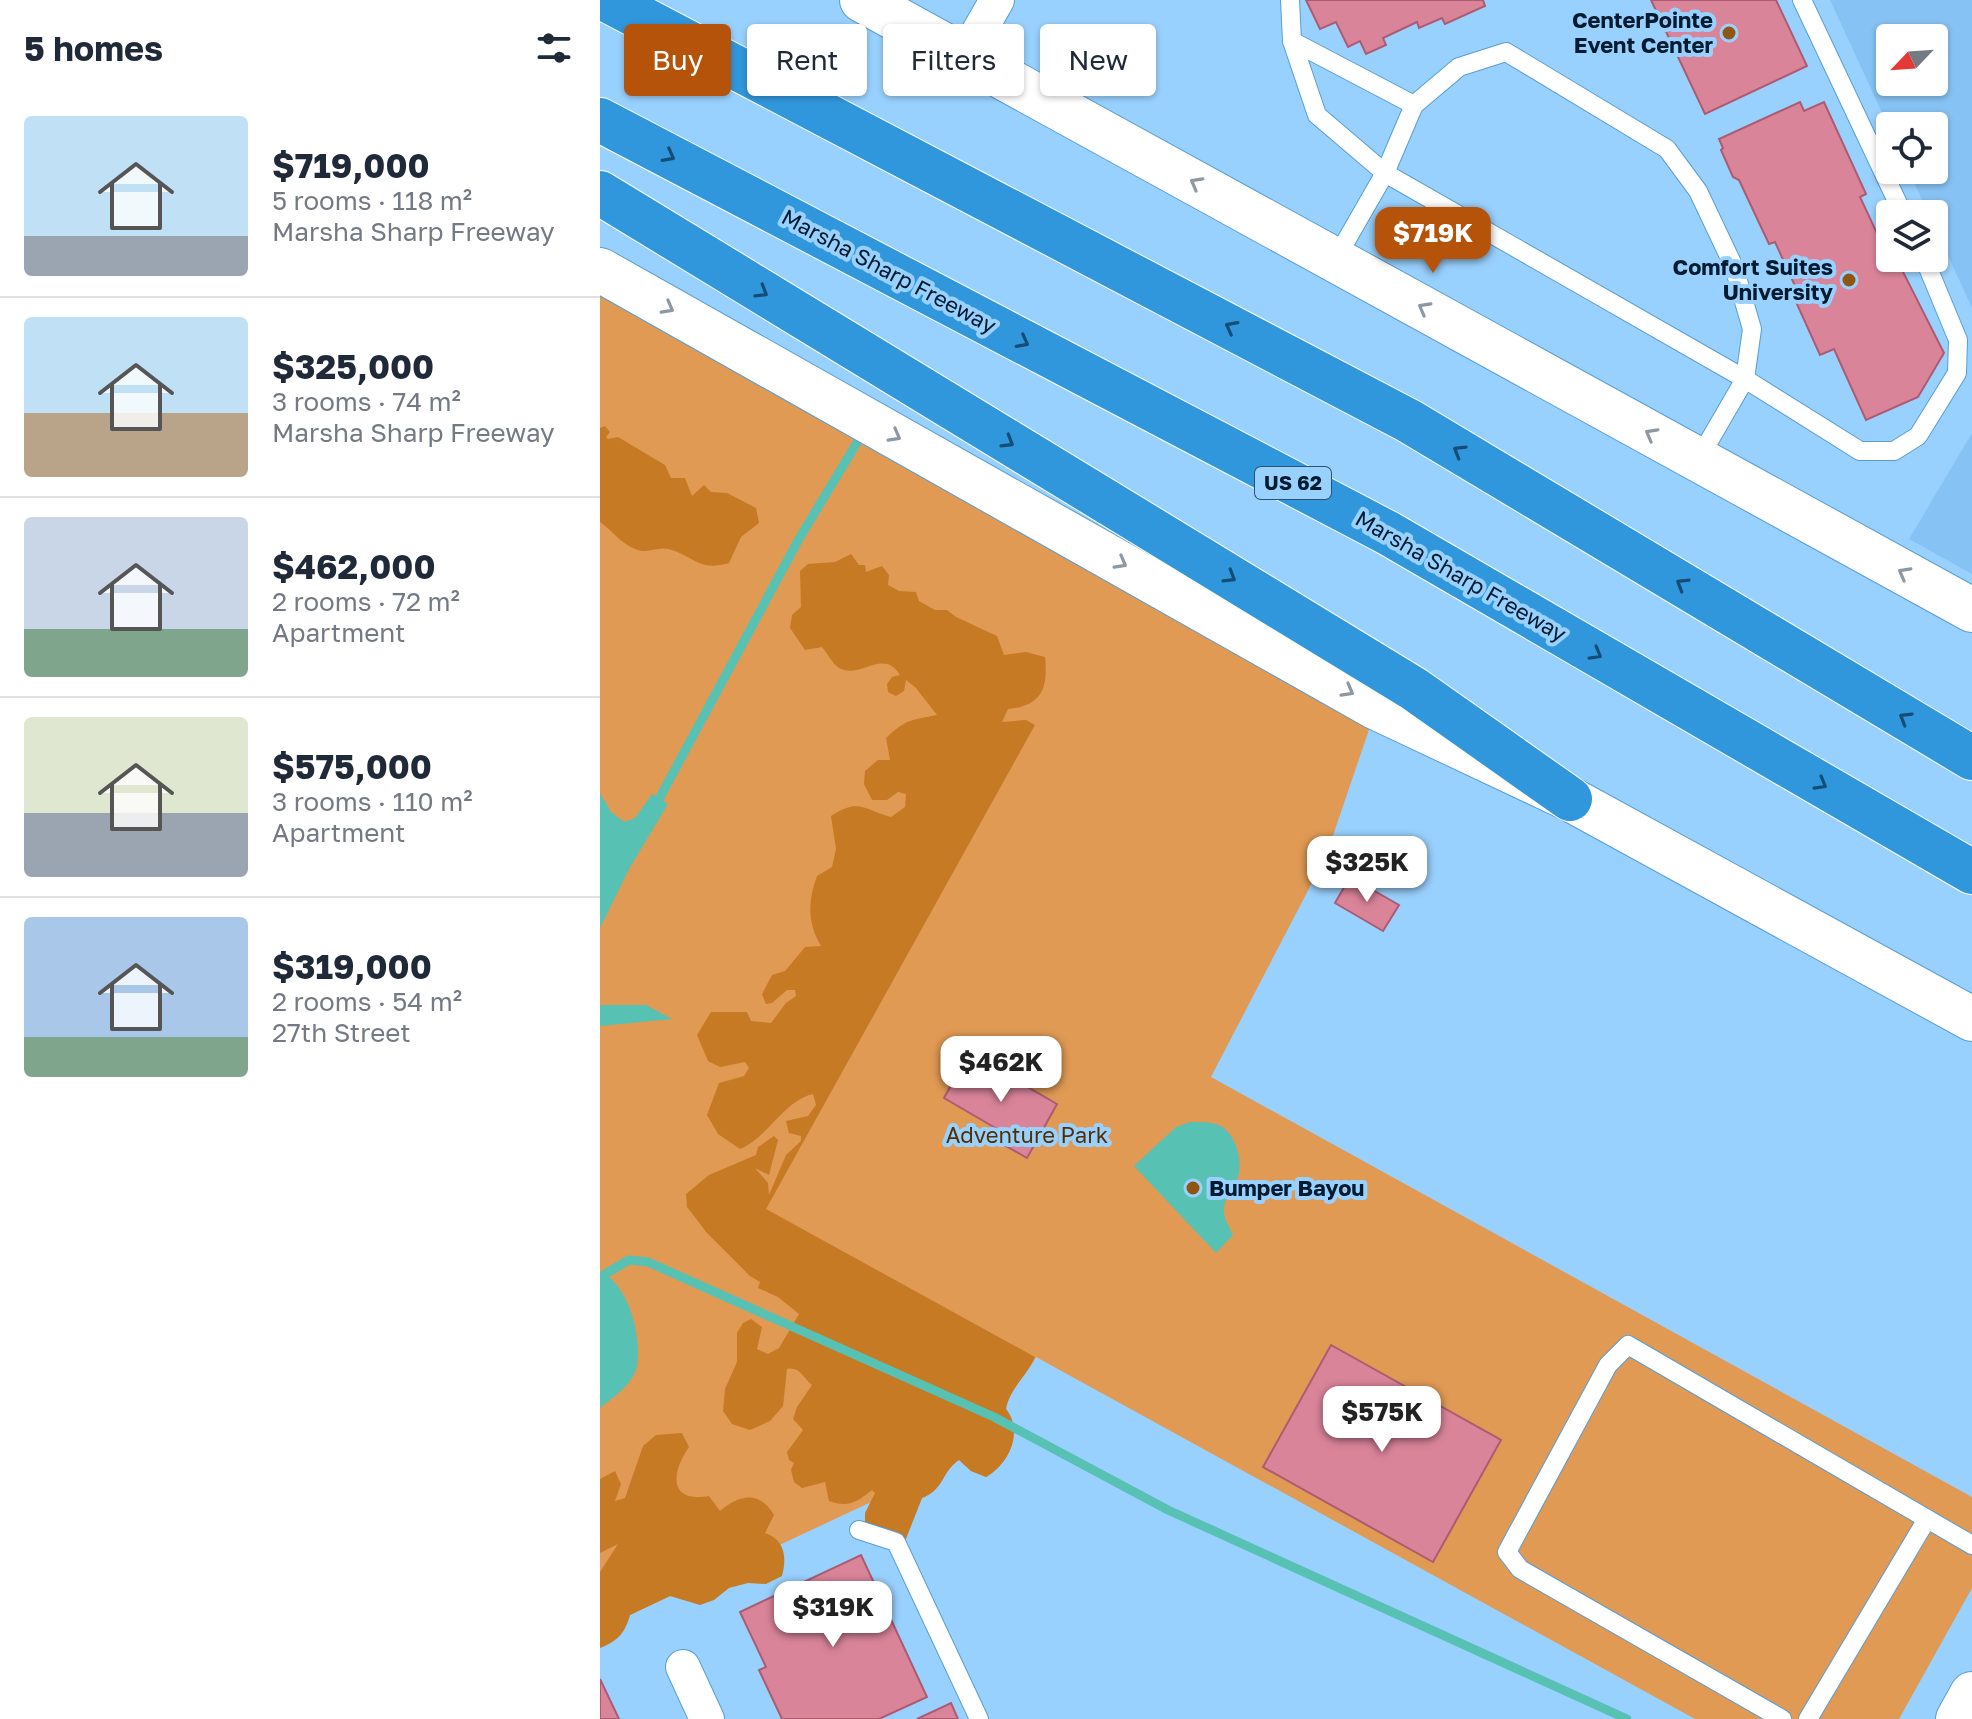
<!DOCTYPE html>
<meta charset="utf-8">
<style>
body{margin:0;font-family:"Golos Text",sans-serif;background:#f2f2f3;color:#1f2937;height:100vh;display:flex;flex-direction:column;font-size:30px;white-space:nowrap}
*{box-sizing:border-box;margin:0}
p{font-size:26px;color:#747a83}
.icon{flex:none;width:44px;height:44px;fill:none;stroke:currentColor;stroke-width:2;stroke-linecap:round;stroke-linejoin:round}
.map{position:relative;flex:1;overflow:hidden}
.side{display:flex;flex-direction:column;background:#fff;width:600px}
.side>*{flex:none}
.banner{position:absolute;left:24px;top:24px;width:760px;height:72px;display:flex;gap:16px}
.needle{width:52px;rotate:245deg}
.buttons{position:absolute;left:1276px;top:24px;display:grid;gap:16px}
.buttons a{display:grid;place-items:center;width:72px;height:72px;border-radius:8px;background:#fff;box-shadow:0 2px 6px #0004;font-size:40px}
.price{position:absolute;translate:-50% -68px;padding:0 18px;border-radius:16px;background:#fff;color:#222;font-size:26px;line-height:52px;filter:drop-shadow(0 2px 4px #0008)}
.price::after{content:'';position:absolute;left:50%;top:48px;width:24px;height:18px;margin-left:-12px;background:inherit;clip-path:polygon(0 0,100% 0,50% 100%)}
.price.active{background:#b45309;color:#fff}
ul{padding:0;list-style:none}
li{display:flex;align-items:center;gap:24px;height:200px;padding:0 24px}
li+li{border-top:2px solid #e0e1e3}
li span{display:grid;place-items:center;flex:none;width:224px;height:160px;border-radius:8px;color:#555}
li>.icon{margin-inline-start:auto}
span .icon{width:96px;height:96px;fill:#fffc;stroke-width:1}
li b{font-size:34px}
h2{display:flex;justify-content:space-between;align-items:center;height:96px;padding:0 24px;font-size:34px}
.chip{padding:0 28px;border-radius:8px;background:#fff;box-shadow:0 2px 6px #0004;font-size:28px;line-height:72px}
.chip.active{background:#b45309;color:#fff}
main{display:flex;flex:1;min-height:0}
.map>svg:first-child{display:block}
</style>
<main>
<section class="side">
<h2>5 homes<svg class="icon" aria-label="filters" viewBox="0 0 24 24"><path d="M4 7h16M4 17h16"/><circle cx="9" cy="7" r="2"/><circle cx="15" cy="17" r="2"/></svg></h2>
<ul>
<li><span style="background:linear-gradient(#bfe0f5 75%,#9aa5b1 0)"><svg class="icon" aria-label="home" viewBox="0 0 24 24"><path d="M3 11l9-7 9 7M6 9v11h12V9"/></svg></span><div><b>$719,000</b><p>5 rooms · 118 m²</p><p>Marsha Sharp Freeway</p></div></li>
<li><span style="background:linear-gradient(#bfe0f5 60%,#b9a48a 0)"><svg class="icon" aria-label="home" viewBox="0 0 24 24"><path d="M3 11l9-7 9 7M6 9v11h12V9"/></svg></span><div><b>$325,000</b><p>3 rooms · 74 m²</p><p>Marsha Sharp Freeway</p></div></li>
<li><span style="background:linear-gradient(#c9d6e8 70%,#7fa58c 0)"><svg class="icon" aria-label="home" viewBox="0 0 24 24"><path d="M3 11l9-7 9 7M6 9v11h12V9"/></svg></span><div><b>$462,000</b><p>2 rooms · 72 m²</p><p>Apartment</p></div></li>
<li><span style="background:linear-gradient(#dfe7d0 60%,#9aa5b1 0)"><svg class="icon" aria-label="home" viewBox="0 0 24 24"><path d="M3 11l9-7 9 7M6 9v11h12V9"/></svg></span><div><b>$575,000</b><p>3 rooms · 110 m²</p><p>Apartment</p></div></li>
<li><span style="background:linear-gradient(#a9c7e8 75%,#7fa58c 0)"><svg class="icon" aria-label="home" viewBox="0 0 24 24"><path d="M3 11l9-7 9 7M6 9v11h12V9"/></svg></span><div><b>$319,000</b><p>2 rooms · 54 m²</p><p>27th Street</p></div></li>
</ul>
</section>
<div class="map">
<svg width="1372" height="1719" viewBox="0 0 1372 1719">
<rect width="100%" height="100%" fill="#99d1fe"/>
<g fill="#86c2f3" fill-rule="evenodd">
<path d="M1230,0H1372V308L1334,225V214H1329L1308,170H1334V126H1290V130ZM1290,38H1334V82H1290Z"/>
<path d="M1372,433V574L1309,539Z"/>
</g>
<path fill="#e09a54" d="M0,291L260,434L256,442L261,445L265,437L773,718L726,856L611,1077L1372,1497V1588L1299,1719H1095L436,1357C427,1375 409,1390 406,1409C424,1432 409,1464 386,1477L371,1471L359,1460C341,1472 345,1489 322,1498L305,1541L284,1496L0,1629Z"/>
<g fill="#c67a24">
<path d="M5,426L10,432L6,437L8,439L18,437L65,465L71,478H85L92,496L104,485L111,492L127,493L156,508L159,523L141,537L129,563C98,572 95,556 68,549C60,547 51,551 43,551C25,549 13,531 0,522V428Z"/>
<path d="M251,554L259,565H265L266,572L282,566L289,575L288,585L299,591L316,592L319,601L335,610H347L356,617L397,636L404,655L426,652L445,657C448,687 443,706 408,709L402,722L426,720L435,725L166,1209L435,1357C427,1376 409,1389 406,1409C424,1432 409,1464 386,1477L371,1471L359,1460C341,1472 345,1489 322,1498L305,1541L298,1534L265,1524V1513L275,1493L272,1490C257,1502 248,1508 229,1501L225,1482L202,1488L194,1482L191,1470L194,1463L189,1460L187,1452L203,1430L193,1419L197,1407L212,1385C203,1378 200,1366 187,1369L183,1406L170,1421L150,1430L132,1424L123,1411L125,1389L137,1362V1333L143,1323L151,1319L162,1327L157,1349L168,1354L179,1348L199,1314L178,1297L158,1288L160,1282L150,1276L107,1233L87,1207L86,1194L109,1175L156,1155L158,1147L174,1136L178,1140L169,1175L155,1168L168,1183L169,1195L186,1155L201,1141V1136L189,1133L186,1121L208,1116L216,1105L213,1094C183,1101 168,1138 140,1149L118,1134L107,1115L119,1083L144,1076L149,1068L145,1062L120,1067L108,1061L97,1035L111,1012H147L151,1021L171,1023L186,1003L196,996L195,990H187L172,1003L166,1004L162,994L172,975L185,971L205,947L221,946C207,923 208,900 217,876L232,867L236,849L231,816C259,798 262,809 291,817L305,807L306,794L298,792L287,800H272L264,784L265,771L278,760H290L286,738C306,719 312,720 337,715L316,688L306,680L304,691L296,696L288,692L287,684L292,677L300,675C283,647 260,680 239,668C233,664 227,653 222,647L205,650L190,628L192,615L201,607L200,571L208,564L235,562Z"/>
<path d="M82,1433L89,1447C72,1471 67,1503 109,1496L120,1511C140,1494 160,1491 174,1515L165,1533C185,1540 187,1557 182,1576L166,1584L148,1583L129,1588L114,1600L100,1605L70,1596L30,1615C25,1633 18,1641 0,1648V1572L18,1544L0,1553V1479L15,1471L21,1484L15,1501L25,1498L43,1446L56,1435Z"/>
</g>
<g fill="#57c1b3">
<path d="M0,793L11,812L24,822L35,818L52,794L68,804L29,869L0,928Z"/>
<path d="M0,1005H46L72,1019L0,1026Z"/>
<path d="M590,1122C600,1122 611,1121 621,1126C636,1135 643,1161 638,1177C633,1189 623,1198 624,1212C624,1219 630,1228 633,1235L616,1253L534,1166L576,1127Z"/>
<path d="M0,1272C29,1283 42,1338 37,1366C33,1385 13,1397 0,1408Z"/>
</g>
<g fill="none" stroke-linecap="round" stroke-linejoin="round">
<g stroke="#57c1b3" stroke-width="9">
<path d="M59,799L200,537L258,441"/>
<path d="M5,1274L29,1260L48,1262L394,1417L568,1510L1027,1719"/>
</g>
</g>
<g fill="#da849a" stroke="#ac5b71" stroke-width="2">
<path d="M706,0H883L885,6L845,24L842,18L819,28L817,22L783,38L786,45L766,54L760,41L748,47L736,22L720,29Z"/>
<path d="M1051,0H1176L1207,66L1105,114Z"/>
<path d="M1200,102L1204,111L1224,102L1266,194L1260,197L1290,261L1296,258L1344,353L1318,397L1266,420L1234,349L1220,355L1196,302L1201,299L1175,242L1169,244L1139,180L1133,177L1121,150L1123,148L1119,139Z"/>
<path d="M750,877L799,905L783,931L735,903Z"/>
<path d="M369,1053L457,1104L427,1158L399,1142L404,1133L344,1098Z"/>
<path d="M731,1345L901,1440L833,1562L663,1467Z"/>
<path d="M261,1555L327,1697L279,1719H182L159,1670L166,1667L140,1612Z"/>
<path d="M0,1679L19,1719H0Z"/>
<path d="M351,1703L358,1719H317Z"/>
</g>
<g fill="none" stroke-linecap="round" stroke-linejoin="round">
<defs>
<g id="lane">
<path d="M690,0L692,41L717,115L785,173L1145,379L1260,451H1294L1318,436L1357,373L1358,340L1324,258"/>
<path d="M1202,0L1303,214"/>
<path d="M692,41L814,105"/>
<path d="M735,260L785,173L814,105L859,67L906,52L1067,149L1098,191L1134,267L1152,329L1145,379L1098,460"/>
<path d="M259,1530L296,1542L379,1719"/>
<path d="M1182,1719L920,1569L907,1552L1008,1365L1028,1345L1372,1545"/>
<path d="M1208,1719L1327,1519"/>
</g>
<g id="street">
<path d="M365,56L397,0"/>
<path d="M83,1667L107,1719"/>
</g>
<g id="secondary">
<path d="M262,0L1372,610"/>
<path d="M0,270L775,707L970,799L1372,1019"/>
<path d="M1358,1719L1372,1694"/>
</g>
<g id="highway">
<path d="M7,0L809,421L1372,758"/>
<path d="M0,120L788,533L1372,872"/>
<path d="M0,193L814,689L970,799"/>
</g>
</defs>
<use href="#lane" stroke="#579ed4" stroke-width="20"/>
<use href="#street" stroke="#579ed4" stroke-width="36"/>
<use href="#secondary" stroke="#579ed4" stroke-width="46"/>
<use href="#highway" stroke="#fff" stroke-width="46"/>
<use href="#lane" stroke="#fff" stroke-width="18"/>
<use href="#street" stroke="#fff" stroke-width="34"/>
<use href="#secondary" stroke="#fff" stroke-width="44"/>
<use href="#highway" stroke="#3197dd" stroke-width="44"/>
</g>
<defs><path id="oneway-chevron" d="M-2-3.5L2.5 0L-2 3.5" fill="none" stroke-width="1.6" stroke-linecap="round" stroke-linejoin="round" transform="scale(2)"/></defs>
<g stroke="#144d75">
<use href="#oneway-chevron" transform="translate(69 156) rotate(28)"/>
<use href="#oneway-chevron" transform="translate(162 292) rotate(31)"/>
<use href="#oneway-chevron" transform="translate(631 327) rotate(-152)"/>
<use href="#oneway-chevron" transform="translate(423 342) rotate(28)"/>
<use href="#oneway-chevron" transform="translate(408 442) rotate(31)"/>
<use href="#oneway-chevron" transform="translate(859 451) rotate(-149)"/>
<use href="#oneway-chevron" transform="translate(630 577) rotate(31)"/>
<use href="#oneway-chevron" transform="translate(1082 584) rotate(-149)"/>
<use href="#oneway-chevron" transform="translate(996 654) rotate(30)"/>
<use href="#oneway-chevron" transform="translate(1305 718) rotate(-149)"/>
<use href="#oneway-chevron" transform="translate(1221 784) rotate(30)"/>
</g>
<g stroke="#8c98a2">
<use href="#oneway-chevron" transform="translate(596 183) rotate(-151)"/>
<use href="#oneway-chevron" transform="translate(68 308) rotate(29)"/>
<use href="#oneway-chevron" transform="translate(824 308) rotate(-151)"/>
<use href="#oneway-chevron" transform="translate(1051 434) rotate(-151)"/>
<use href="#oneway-chevron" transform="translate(295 436) rotate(29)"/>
<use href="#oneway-chevron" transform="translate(521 563) rotate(29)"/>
<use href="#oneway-chevron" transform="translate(1304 573) rotate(-151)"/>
<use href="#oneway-chevron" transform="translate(748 691) rotate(29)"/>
</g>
<g fill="#8f5511" stroke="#99d1fe" stroke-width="3">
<circle cx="1129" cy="33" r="8"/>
<circle cx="1249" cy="280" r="8"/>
<circle cx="593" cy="1188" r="8"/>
</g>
<g text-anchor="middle" stroke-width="8" stroke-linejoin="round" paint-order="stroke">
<rect fill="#99d1fe" stroke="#2e526e" stroke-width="2" x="655" y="467" width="76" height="32" rx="6"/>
<g font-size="20" font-weight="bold" fill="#001b30">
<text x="693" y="490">US 62</text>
</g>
<g font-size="22" font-weight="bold" fill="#001b30" stroke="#99d1fe" text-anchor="end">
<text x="1113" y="28">CenterPointe<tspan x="1113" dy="25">Event Center</tspan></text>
<text x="1233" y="275">Comfort Suites<tspan x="1233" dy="25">University</tspan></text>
<text x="609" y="1196" text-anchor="start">Bumper Bayou</text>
</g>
<g font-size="22" fill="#001b30" stroke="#99d1fe">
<text transform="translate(289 271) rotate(28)" y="8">Marsha Sharp Freeway</text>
<text transform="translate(861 576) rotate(30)" y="8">Marsha Sharp Freeway</text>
</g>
<g font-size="22" fill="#542e00" stroke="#99d1fe">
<text x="427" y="1143">Adventure Park</text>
</g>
</g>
</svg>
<div class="buttons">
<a><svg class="needle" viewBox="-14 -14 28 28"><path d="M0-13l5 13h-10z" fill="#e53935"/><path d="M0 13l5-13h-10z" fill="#747a83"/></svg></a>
<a><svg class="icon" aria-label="locate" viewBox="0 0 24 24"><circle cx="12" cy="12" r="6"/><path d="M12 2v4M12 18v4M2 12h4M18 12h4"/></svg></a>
<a><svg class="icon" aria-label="layers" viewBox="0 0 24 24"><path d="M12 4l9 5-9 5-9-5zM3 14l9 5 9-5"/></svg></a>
</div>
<b class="price active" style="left:833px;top:275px">$719K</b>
<b class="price" style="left:767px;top:904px">$325K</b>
<b class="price" style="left:401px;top:1104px">$462K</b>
<b class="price" style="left:782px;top:1454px">$575K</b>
<b class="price" style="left:233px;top:1649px">$319K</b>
<div class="banner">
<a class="chip active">Buy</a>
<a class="chip">Rent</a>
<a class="chip">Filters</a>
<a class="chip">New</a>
</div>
</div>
</main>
